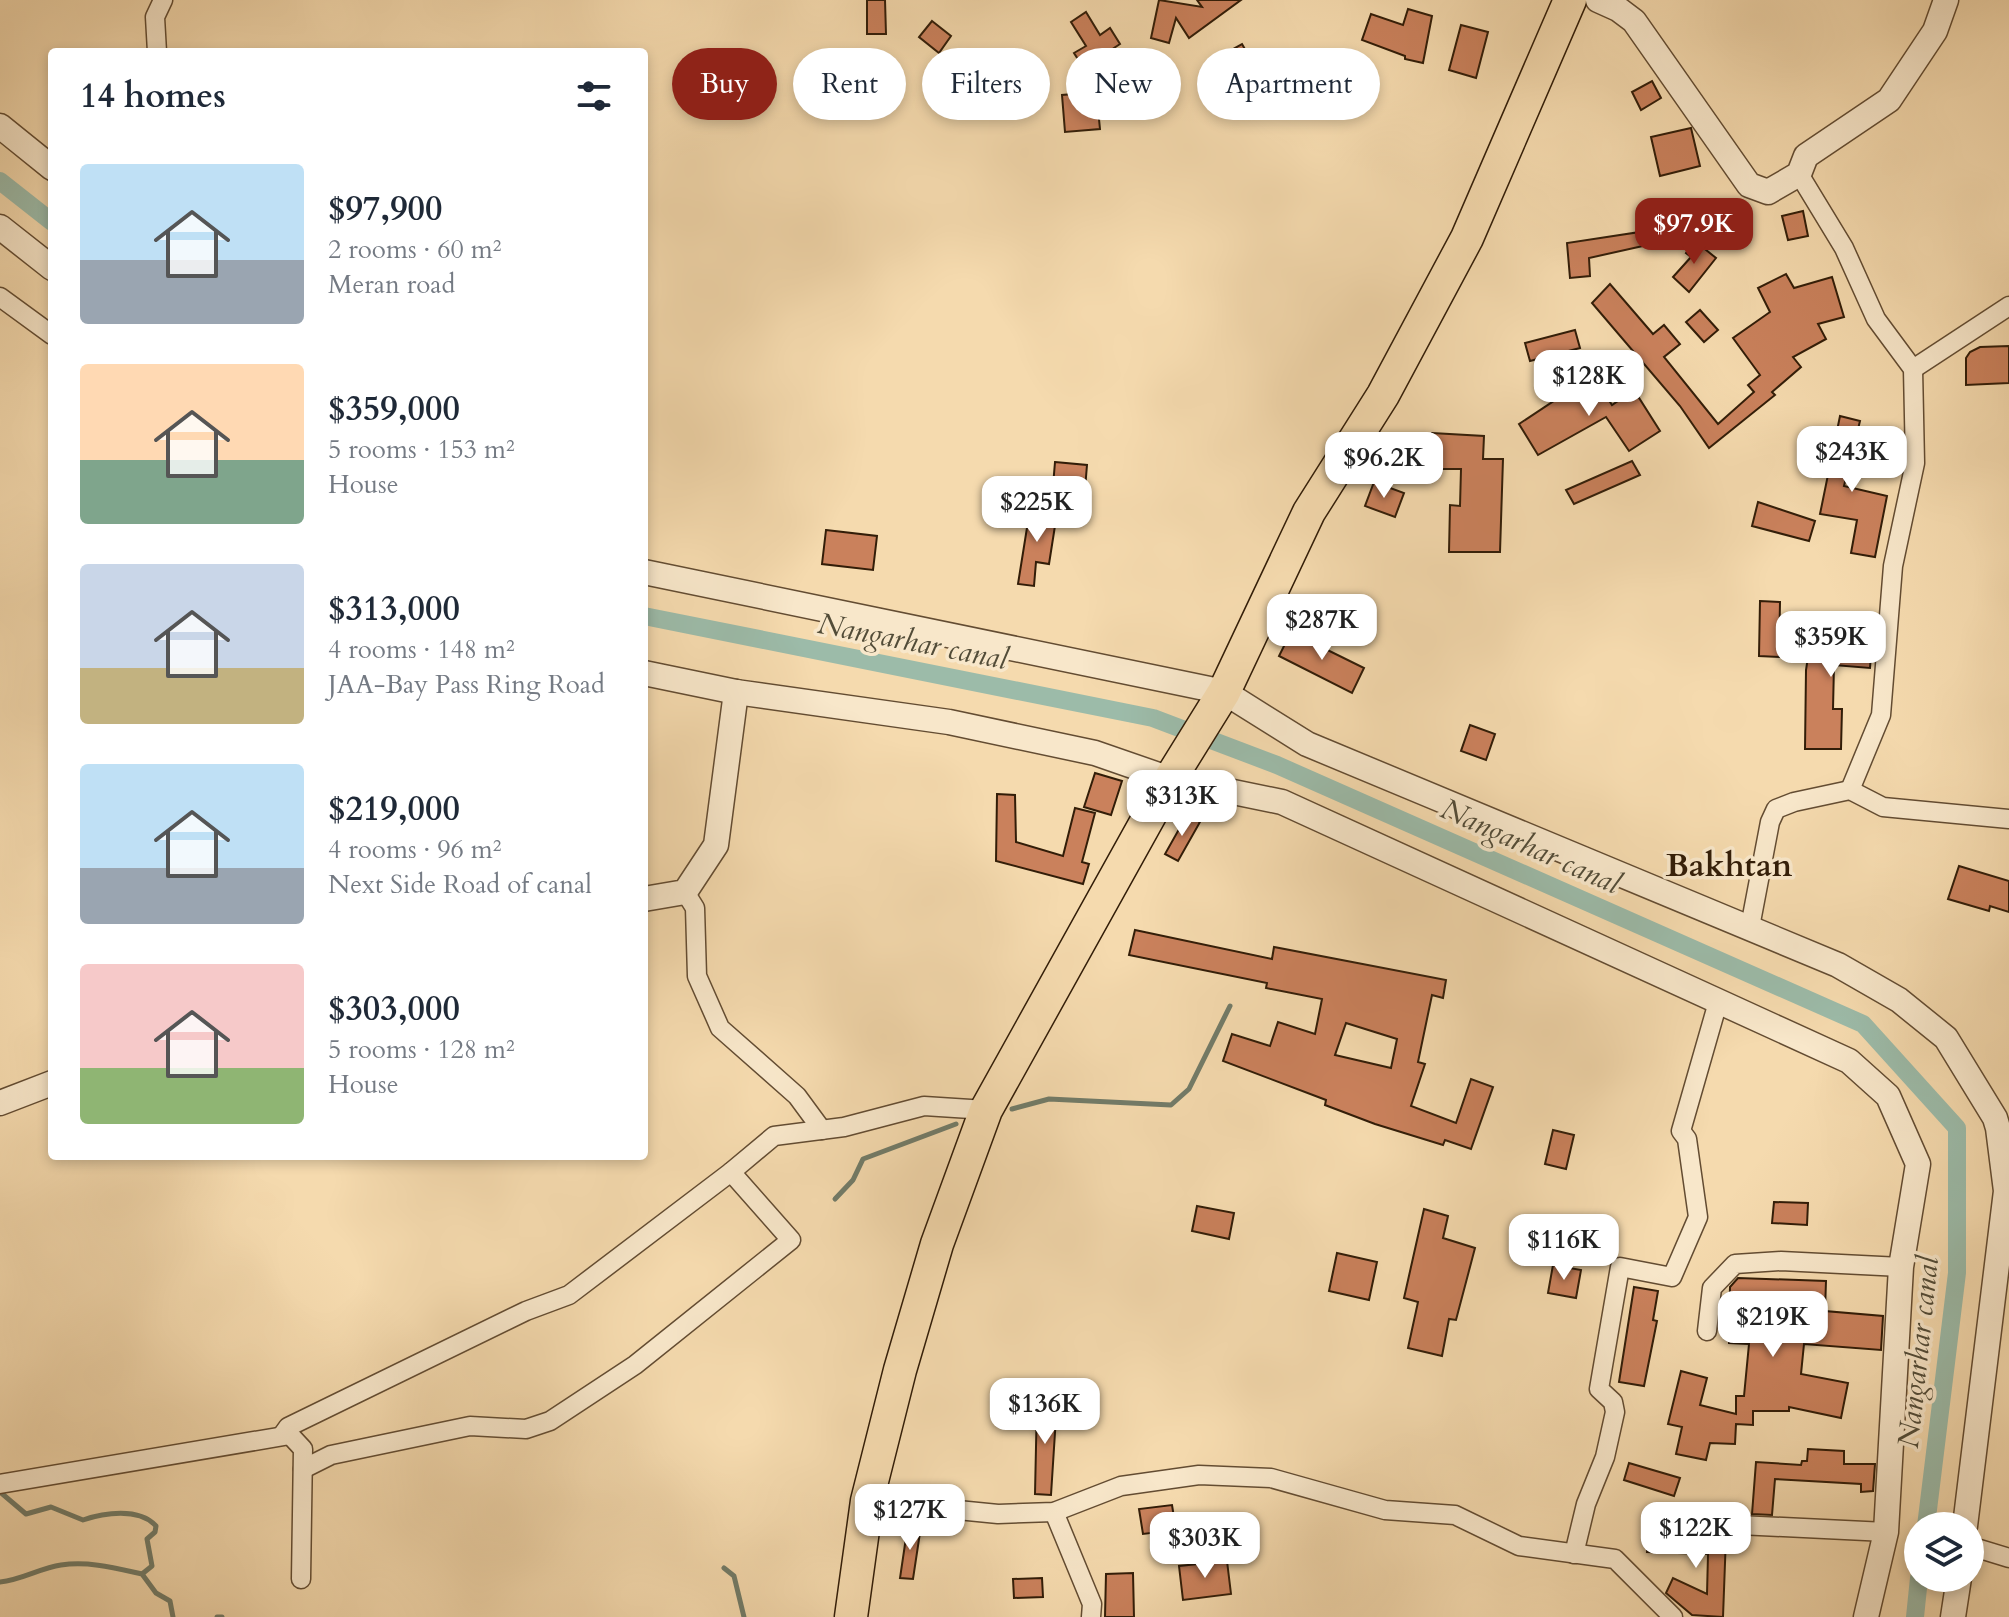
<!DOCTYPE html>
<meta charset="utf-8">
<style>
body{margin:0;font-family:Cardo,serif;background:#f6f6f7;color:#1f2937;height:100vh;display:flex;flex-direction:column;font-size:30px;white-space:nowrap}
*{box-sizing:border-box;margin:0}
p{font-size:26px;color:#747a83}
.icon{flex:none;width:44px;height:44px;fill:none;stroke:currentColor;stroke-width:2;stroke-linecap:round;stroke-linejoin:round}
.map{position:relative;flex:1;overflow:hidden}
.details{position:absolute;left:48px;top:48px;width:600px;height:1112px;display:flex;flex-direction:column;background:#fff;border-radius:8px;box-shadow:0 4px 12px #0003}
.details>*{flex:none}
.banner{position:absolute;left:672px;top:48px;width:760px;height:72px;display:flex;gap:16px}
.controls{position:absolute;left:1904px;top:1512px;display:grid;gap:16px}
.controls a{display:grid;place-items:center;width:80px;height:80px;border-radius:50%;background:#fff;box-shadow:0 4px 12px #0003;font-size:40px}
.price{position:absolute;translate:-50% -68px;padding:0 18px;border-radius:16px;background:#fff;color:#222;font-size:26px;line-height:52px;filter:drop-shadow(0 2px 4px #0008)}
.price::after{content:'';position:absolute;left:50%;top:48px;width:24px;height:18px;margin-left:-12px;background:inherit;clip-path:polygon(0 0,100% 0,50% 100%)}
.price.current{background:#8f2418;color:#fff}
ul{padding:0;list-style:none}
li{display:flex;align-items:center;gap:24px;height:200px;padding:0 32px}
li span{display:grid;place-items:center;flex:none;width:224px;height:160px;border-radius:8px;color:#555}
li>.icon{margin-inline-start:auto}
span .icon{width:96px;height:96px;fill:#fffc;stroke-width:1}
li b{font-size:34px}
h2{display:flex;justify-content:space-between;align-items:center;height:96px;padding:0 32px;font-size:34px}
.chip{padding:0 28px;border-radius:36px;background:#fff;box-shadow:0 4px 12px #0003;font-size:28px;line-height:72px}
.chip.current{background:#8f2418;color:#fff}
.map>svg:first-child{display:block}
</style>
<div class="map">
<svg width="2009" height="1617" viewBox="0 0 2009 1617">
<rect width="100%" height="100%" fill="#f5daae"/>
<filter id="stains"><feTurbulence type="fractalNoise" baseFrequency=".0025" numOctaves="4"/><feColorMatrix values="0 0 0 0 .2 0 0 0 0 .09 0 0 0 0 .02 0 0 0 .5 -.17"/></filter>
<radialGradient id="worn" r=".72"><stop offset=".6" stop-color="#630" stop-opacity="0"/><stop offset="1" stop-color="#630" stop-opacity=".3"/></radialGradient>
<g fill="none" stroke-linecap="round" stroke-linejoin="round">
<g stroke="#727c69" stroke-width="5">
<path d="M1012,1109L1049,1099L1171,1105L1189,1089L1230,1006"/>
<path d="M835,1199L853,1180L863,1159L956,1124"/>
<path d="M0,1492L26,1514L51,1507L83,1520C103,1513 139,1507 156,1526L155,1532L147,1539L152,1566L142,1574"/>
<path d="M724,1568L734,1576L744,1617"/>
<path d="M0,1582C22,1580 40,1568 61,1565C89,1561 115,1568 142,1574L156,1593L170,1601L173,1617"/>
<path d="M217,1617H222"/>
</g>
<g stroke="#9cbba9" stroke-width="18">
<path d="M0,181L52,222"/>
<path d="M644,616L1153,718L1277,765L1863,1024L1957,1128V1273L1926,1526"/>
<path d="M1915,1617L1919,1578"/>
</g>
</g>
<g fill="#ca815c" stroke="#321d08" stroke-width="2" fill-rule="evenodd">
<path d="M867,0H885L886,34H867Z"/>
<path d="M1159,0L1202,7L1197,0H1241L1189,38L1176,18L1169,43L1151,38Z"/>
<path d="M1408,9L1432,16L1423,63L1405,59V56L1362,40L1371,14L1403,25Z"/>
<path d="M1086,12L1100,35L1110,28L1120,44L1111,50L1135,81L1098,109L1100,129L1065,132L1062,95L1099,92L1074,53L1086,46L1071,22Z"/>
<path d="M932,21L951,36L939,53L919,37Z"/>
<path d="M1461,25L1488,32L1476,78L1449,70Z"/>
<path d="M1242,44L1250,58L1221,73L1213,60Z"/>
<path d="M1652,81L1661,98L1641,110L1632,92Z"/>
<path d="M1691,128L1700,166L1660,176L1651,137Z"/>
<path d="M1803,211L1808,236L1788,240L1782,216Z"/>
<path d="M1640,232L1643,246L1589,258L1590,276L1570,278L1567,243Z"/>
<path d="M1695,241L1716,258L1689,292L1673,277L1691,257L1686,253Z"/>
<path d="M1786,274L1794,288L1832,277L1844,317L1818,324L1826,339L1793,357L1801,367L1772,392L1775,395L1709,448L1680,406L1592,303L1610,284L1653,334L1664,325L1680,344L1664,357L1718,424L1754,392L1748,385L1760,375L1733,338L1770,312L1758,288Z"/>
<path d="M1700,310L1718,330L1704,342L1686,322Z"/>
<path d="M1575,330L1580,348L1530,361L1525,343Z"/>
<path d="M2009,346V383L1966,385V358L1970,352L1980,347Z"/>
<path d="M1593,375L1612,405L1634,390L1660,431L1629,451L1606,417L1538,455L1519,424Z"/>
<path d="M1840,416L1860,421L1844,486L1887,496L1875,557L1851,553L1857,520L1820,514Z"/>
<path d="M1432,433L1484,436L1483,459H1503L1500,552H1449L1450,505L1460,506L1461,469H1431Z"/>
<path d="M1632,461L1640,475L1574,504L1566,490Z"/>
<path d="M1055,462L1087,465L1085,489L1053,486Z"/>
<path d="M1374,482L1404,493L1395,517L1365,506Z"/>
<path d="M1758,502L1815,521L1809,541L1752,526Z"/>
<path d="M1030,509L1057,513L1049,564L1036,562L1034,586L1018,584Z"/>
<path d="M826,530L877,536L873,570L822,564Z"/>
<path d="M1760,601L1780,602L1779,657L1759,656Z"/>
<path d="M1813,624L1873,628L1870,668L1834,665L1833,709H1842L1841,749H1805L1806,670Z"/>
<path d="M1291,632L1364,668L1352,693L1279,656Z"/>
<path d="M1470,725L1495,734L1486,760L1461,751Z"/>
<path d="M1095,773L1122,781L1111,815L1084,807Z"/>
<path d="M997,794L1015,795L1016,842L1063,856L1075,808L1095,813L1082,862L1089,864L1083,884L996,861Z"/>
<path d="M1187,815L1200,822L1178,861L1165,854Z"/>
<path d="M1959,866L2009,881V912L1990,906L1989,911L1948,899Z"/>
<path d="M1135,930L1272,959L1274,947L1446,980L1443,998L1432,995L1418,1062L1425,1064L1411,1106L1456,1123L1471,1079L1493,1087L1471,1149L1445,1140L1443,1145L1375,1124L1325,1105L1326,1100L1223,1061L1232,1034L1270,1046L1278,1022L1315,1034L1322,999L1266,988L1267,983L1129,955ZM1346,1023L1397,1039L1391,1068L1335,1055Z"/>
<path d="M1553,1130L1574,1135L1566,1169L1545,1164Z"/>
<path d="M1774,1202L1808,1203L1807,1225L1772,1223Z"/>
<path d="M1197,1206L1234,1213L1229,1239L1192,1231Z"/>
<path d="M1424,1209L1448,1216L1443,1238L1475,1248L1456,1320L1449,1319L1442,1356L1408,1348L1418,1302L1404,1298Z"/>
<path d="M1337,1253L1377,1262L1369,1300L1329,1291Z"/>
<path d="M1553,1265L1581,1270L1576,1298L1548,1293Z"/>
<path d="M1738,1278L1826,1281L1825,1311L1883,1316L1881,1350L1804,1344L1801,1374L1848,1383L1841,1418L1789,1407V1411H1753V1425L1736,1424L1735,1444L1710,1443L1706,1460L1676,1454L1682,1427L1668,1424L1681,1371L1707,1378L1700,1405L1736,1414V1396H1744L1749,1344L1729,1343L1730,1287Z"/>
<path d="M1634,1287L1658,1291L1653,1320L1657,1321L1644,1386L1619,1382Z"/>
<path d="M1037,1400L1057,1401L1051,1495L1035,1494Z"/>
<path d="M1808,1449L1844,1451V1464H1875L1873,1491L1861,1492V1484L1775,1479L1772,1515L1752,1514L1756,1462L1801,1465L1802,1461H1807Z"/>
<path d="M1629,1463L1680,1478L1674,1496L1624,1480Z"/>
<path d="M1172,1505L1176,1530L1143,1534L1139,1509Z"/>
<path d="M908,1524L921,1526L913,1579L900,1578Z"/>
<path d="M1649,1531L1726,1536L1723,1617L1692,1615L1666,1593L1673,1578L1707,1594L1708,1554L1647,1552Z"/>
<path d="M1227,1561L1231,1594L1183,1600L1179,1566Z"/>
<path d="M1133,1573L1134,1617H1105L1106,1574Z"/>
<path d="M1042,1578L1043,1597L1014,1598L1013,1579Z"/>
</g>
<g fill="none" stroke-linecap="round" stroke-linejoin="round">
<defs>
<g id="minor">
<path d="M157,52L155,17L163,0"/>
<path d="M1799,174L1844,248L1876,319L1913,369L1915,463L1893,566L1881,715L1850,790"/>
<path d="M0,297L52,335"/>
<path d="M1913,369L2009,306"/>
<path d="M685,892L695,908L697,976L720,1028L797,1096L822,1130"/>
<path d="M1750,927L1770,822L1776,809L1794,802L1850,790L1883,807L2009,819"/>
<path d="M1707,1331L1712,1288L1735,1264L1781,1261L1901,1267"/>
<path d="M283,1434L288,1427L526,1311L569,1295L731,1172"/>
<path d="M303,1469L331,1455L470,1426L526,1429L550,1421L635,1365L791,1240L731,1172L774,1136L844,1127L924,1106L986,1110"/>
<path d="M0,1484L290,1435L303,1449L301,1579"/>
<path d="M867,1501L998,1514L1054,1512L1121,1486L1199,1475L1271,1478L1385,1510L1455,1515L1519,1546L1615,1559L1673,1617"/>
<path d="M1054,1512L1092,1604L1091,1617"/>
<path d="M1698,1523L1886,1532"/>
<path d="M1970,1546L2009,1558"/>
<path d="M1574,1554L1586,1504L1605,1457L1615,1412L1613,1402L1599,1389L1620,1267L1672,1277L1698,1217L1687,1139L1681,1131L1718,1002"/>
</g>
<g id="tertiary">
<path d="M1598,0L1618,9L1634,21L1749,185L1768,192L1799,174L1806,156L1889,100L1935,31L1946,0"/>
<path d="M0,126L52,168"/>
<path d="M0,227L52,268"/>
<path d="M644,572L1224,692L1307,744L1838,965L1899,1000L1946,1038L1995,1118L1998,1128L2006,1191L1965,1526"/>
<path d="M644,673L736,692L949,722L1095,753L1170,779L1282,802L1849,1061L1888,1096L1918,1164L1901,1267L1886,1532L1866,1617"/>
<path d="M644,899L685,892L716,845L736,692"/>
<path d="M0,1103L52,1083"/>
<path d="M1953,1617L1959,1578"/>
</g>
<path id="trunk" d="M851,1617L867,1501L900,1370L937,1244L986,1110L1170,779L1224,692L1309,512L1383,395L1467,238L1570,0"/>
</defs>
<use href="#minor" stroke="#634c32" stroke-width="21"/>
<use href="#tertiary" stroke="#634c32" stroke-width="27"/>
<use href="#trunk" stroke="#321d08" stroke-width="35"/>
<use href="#minor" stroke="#f8e7ca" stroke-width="18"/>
<use href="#tertiary" stroke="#f8e7ca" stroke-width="24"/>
<use href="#trunk" stroke="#f5daae" stroke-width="32"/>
</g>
<g text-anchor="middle" stroke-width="7" stroke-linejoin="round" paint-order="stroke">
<g font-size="30" font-style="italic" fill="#524c38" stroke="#f8e7ca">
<text transform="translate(913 641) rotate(11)" y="10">Nangarhar canal</text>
<text transform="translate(1531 846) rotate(24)" y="10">Nangarhar canal</text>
<text transform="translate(1918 1352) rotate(-84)" y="10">Nangarhar canal</text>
</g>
<g font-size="32" font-weight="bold" fill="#321d08" stroke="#f8e7ca">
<text x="1729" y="876">Bakhtan</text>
</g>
</g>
<rect width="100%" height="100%" filter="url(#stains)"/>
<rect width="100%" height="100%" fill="url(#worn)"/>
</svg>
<div class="controls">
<a><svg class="icon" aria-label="layers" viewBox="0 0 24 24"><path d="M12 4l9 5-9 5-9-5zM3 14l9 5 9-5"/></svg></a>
</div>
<b class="price current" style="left:1694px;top:266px">$97.9K</b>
<b class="price" style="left:1589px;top:418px">$128K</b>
<b class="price" style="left:1852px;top:494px">$243K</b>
<b class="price" style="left:1384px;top:500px">$96.2K</b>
<b class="price" style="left:1037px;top:544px">$225K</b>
<b class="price" style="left:1322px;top:662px">$287K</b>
<b class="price" style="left:1831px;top:679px">$359K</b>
<b class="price" style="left:1182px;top:838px">$313K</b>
<b class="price" style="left:1564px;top:1282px">$116K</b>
<b class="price" style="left:1773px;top:1359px">$219K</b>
<b class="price" style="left:1045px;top:1446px">$136K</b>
<b class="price" style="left:910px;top:1552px">$127K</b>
<b class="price" style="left:1696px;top:1570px">$122K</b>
<b class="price" style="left:1205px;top:1580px">$303K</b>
<div class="banner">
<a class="chip current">Buy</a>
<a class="chip">Rent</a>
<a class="chip">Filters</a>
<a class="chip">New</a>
<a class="chip">Apartment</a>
</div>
<section class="details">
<h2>14 homes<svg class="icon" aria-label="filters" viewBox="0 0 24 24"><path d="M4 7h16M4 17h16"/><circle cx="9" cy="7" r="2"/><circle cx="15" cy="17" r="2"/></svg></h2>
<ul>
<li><span style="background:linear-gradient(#bfe0f5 60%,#9aa5b1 0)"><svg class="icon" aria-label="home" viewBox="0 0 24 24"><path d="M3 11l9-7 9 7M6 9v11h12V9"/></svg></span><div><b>$97,900</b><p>2 rooms · 60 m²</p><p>Meran road</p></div></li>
<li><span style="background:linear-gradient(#ffd9b3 60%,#7fa58c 0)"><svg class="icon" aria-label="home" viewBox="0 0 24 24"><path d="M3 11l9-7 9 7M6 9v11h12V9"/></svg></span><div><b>$359,000</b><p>5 rooms · 153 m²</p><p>House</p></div></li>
<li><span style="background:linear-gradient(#c9d6e8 65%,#c2b280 0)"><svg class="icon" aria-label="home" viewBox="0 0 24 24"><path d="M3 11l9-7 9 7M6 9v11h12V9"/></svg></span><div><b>$313,000</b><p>4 rooms · 148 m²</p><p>JAA-Bay Pass Ring Road</p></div></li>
<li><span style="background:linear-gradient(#bfe0f5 65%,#9aa5b1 0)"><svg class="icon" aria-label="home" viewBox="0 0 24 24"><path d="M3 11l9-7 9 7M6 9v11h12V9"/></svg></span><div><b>$219,000</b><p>4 rooms · 96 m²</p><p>Next Side Road of canal</p></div></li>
<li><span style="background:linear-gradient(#f6c9c9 65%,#8fb573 0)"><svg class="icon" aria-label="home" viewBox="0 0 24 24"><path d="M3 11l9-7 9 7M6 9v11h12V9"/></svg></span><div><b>$303,000</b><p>5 rooms · 128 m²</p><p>House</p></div></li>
</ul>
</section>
</div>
